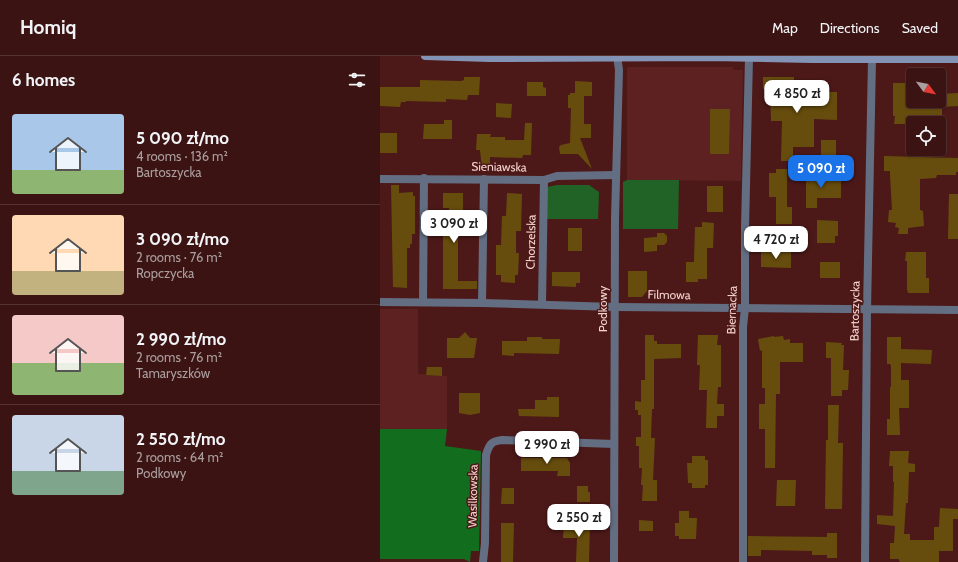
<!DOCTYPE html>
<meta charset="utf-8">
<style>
body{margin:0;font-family:Cabin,sans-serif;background:#452020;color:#f1f3f6;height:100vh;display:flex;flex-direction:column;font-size:15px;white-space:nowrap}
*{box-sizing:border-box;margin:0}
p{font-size:13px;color:#ab9e9f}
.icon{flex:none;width:22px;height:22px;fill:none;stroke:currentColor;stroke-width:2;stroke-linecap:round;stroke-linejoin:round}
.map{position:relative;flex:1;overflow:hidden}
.drawer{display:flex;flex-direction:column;background:#3a1312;width:380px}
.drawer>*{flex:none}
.needle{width:26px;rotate:122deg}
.tools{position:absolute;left:526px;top:12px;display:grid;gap:8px}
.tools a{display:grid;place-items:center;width:40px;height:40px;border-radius:4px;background:#3a1312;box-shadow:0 1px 3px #0004,0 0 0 1px #543232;font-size:20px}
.price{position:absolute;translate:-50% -34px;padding:0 9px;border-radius:8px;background:#fff;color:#222;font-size:13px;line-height:26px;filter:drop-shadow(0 1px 2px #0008)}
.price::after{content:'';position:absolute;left:50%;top:24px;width:12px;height:9px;margin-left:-6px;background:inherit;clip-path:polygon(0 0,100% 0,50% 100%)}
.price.on{background:#1a73e8;color:#fff}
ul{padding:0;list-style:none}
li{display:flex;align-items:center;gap:12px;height:100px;padding:0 12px}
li+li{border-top:1px solid #543232}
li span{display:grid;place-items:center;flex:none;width:112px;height:80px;border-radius:4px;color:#555}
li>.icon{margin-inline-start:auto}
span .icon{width:48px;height:48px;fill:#fffc;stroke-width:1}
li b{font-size:17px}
h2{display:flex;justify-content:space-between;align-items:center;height:48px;padding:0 12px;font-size:17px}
header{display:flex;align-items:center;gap:24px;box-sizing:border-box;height:56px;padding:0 20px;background:#3a1312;border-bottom:1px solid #543232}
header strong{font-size:19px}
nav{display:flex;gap:22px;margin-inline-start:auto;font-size:14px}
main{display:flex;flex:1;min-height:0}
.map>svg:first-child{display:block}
</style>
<header>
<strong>Homiq</strong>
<nav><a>Map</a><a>Directions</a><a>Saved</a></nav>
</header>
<main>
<section class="drawer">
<h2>6 homes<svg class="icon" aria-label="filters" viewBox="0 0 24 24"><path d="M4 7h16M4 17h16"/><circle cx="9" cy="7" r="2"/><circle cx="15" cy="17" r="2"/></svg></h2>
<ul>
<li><span style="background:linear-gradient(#a9c7e8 70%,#8fb573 0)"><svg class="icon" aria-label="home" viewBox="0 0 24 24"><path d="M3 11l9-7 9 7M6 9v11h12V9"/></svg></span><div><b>5 090 zł/mo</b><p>4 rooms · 136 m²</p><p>Bartoszycka</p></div></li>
<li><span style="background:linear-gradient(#ffd9b3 70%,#c2b280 0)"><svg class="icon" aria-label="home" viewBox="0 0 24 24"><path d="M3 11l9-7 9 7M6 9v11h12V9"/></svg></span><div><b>3 090 zł/mo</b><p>2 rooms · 76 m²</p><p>Ropczycka</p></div></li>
<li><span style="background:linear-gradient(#f6c9c9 60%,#8fb573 0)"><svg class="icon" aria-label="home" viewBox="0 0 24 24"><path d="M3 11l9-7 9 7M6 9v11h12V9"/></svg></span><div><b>2 990 zł/mo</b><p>2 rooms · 76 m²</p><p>Tamaryszków</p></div></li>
<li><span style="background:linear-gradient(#c9d6e8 70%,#7fa58c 0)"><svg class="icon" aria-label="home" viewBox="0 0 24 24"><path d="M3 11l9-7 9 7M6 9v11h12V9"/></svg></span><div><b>2 550 zł/mo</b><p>2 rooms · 64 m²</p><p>Podkowy</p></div></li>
</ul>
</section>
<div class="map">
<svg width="578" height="506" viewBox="0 0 578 506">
<rect width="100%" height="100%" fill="#4d1918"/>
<g fill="#5c2120">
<path d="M247,11H353V14H363L361,125L247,124Z"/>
<path d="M0,253H38V318L67,320V373H0Z"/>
</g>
<g fill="#216326">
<path d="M247,124H299L298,173H243V126Z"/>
<path d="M177,129H209L219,136L218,163H166L167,131Z"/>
</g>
<path fill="#136d1f" d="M0,373H67L65,390L101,395L99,495H91L90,506L84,503H0Z"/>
<g fill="#674d0d">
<path d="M84,21H100L99,39H88L87,44L66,43V46L26,45V46H21L20,51L0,50V31H40V24L81,25L84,24Z"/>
<path d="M383,21H414V47H442V36H457V64L434,63V91H413V105H401L402,65H391L390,33H383Z"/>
<path d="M195,25L212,26V40H204V68H211V82H200L212,113L198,98H180L179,91L181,89L190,87L191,52H188V39H190V37H195Z"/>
<path d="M147,26H163V31L166,32V40H147Z"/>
<path d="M513,27H526V46L550,47V45H559V38L578,37V50L562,51V64H535V67L533,68H514L515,60H513Z"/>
<path d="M116,47L132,48L131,62L116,61Z"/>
<path d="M330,53H350L349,98H330Z"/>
<path d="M64,64H72V83H43L44,68H64Z"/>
<path d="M145,67H152L151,99H143L142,102L110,101V113H102L100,94H96L97,78H111L110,81H125V84H144Z"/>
<rect x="0" y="77" width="17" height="20"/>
<rect x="441" y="84" width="15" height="15"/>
<path d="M504,100L578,102V116H576V119H557L556,122L540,123V154L543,155L544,170L528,172V178H518L519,172L515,171L516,167L508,166L509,154H512L510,119V115H504Z"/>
<path d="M396,113H407V151H412V168H396V141H389V117H396Z"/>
<path d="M431,115H440L439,123H461V142H437V152H426V121H431Z"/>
<path d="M11,129H19V137L33,136V140H35V178H32V188H30V192H27V232L13,231Z"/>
<rect x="327" y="130" width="16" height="26"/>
<path d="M63,137H83V174H78V225H97V233H63V174H69V152H63Z"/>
<path d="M127,137L142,138L141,175H136V197H139L138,219H135V227L121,226V219H116V189H121L122,160H126Z"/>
<path d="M569,138H578V183H568Z"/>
<path d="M437,164L458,165V180H455V187H437Z"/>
<path d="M322,166L334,167L333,192H327V223H318V226H306V206H314L315,171H322Z"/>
<rect x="188" y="172" width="14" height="23"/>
<path d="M277,177H284L287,180V186L284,189H277V195L264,196V182L277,181Z"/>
<path d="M381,195L411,196V212L381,211Z"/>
<path d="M526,196H546V222H549V237H528L527,233V205H525Z"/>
<rect x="440" y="206" width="20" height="16"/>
<path d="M248,215H267V235L262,241H248Z"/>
<path d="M172,216H200V227H196V231L172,230Z"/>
<path d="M85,276L90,282H97L94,302H67V282H79Z"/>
<path d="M265,279H274V285H277V288H301V302L274,303V353H272L271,382H275L273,424H277V445H262L263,429H261L262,412H259V390H256V381H261V359H258V354H255V345L261,346V324H265Z"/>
<path d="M318,279H338L337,289H341V331H338L337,348H344V360H337V372H326L327,334H319L320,309H317Z"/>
<path d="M394,280V281L403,280L404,284L410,283V287H423V306H400V338H396L395,412H385V373H379V348H385V332H382V294L380,295L378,283Z"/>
<path d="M147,281H162V283H180L179,298L134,297V300L122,299V285H147Z"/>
<path d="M507,281H521V293L552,294L551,308L521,307V324H529V352H519L520,379H507V363H510V331H511V310L510,308H507Z"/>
<path d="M446,286L462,287L461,289H464L463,314H469L468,334H462V340H451V302H446Z"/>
<path d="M47,311H62V320L46,319Z"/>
<path d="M79,337H100V357L90,359L79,357Z"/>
<path d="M167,341H179V361L139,360L138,353H155V344H167Z"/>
<path d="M448,349H459L458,387H463L462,453H445L446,384H448Z"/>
<path d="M510,395H529L528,407L535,408V416H529L528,447H526L524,478H530V484H554V471H559L560,452L578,453V463H573V495H559V506H521L519,505V503H510V487H514L515,470L497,468V459L513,460L514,426H513V410H509Z"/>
<path d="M312,400H325V404H328V429H325V432H312V427H308L307,407H312Z"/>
<path d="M141,402H187L190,407V420H177L178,415H141Z"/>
<path d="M397,424H416L415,450H396Z"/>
<path d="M197,430H208V436H210V446H197Z"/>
<path d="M122,432H134V448H121Z"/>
<path d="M299,455H309V462H317L316,483H299V480H295V467H299Z"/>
<path d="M259,464L273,465V475H259Z"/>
<path d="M184,466H210L209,506H196L197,482H183Z"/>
<path d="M121,467H134L133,506H121Z"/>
<path d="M447,477H457V502H447V499H432V495L381,494V500H368V480L447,481Z"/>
</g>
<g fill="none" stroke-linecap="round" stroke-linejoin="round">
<g stroke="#646e83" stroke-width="8">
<path d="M0,123L164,124L177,120L236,119"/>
<path d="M0,246L102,247L235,251L578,254"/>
<path d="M43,246L44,122"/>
<path d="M102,247L104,123"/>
<path d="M162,248L164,124"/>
<path d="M103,506L105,487L106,399C109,389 111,385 122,384L234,388"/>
<path d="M234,506L235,162L239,14L237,0"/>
<path d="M363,506V271L365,252V172L369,2"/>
<path d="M485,506L487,254L492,4"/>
</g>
<path stroke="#8393b5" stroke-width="8" d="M45,0L109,2L333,1L433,3H578"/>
</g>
<g text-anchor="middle" stroke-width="3" stroke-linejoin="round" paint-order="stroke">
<g font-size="12" fill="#f4d2ce" stroke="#4d1918">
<text transform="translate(119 111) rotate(1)" y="4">Sieniawska</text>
<text transform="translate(151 186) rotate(-89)" y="4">Chorzelska</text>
<text transform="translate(289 239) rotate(1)" y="4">Filmowa</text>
<text transform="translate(223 253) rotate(-90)" y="4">Podkowy</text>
<text transform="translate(352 254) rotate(-88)" y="4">Biernacka</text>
<text transform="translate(475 255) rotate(-89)" y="4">Bartoszycka</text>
<text transform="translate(93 440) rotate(-89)" y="4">Wasilkowska</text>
</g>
</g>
</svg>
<div class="tools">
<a><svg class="needle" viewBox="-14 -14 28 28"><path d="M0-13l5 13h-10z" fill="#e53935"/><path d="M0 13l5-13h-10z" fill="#ab9e9f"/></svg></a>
<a><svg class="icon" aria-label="locate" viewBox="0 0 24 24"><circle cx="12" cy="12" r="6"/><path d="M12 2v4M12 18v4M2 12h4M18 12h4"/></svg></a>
</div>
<b class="price" style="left:417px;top:58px">4 850 zł</b>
<b class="price on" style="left:441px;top:133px">5 090 zł</b>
<b class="price" style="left:74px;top:188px">3 090 zł</b>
<b class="price" style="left:396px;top:204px">4 720 zł</b>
<b class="price" style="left:167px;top:409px">2 990 zł</b>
<b class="price" style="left:199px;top:482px">2 550 zł</b>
</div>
</main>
